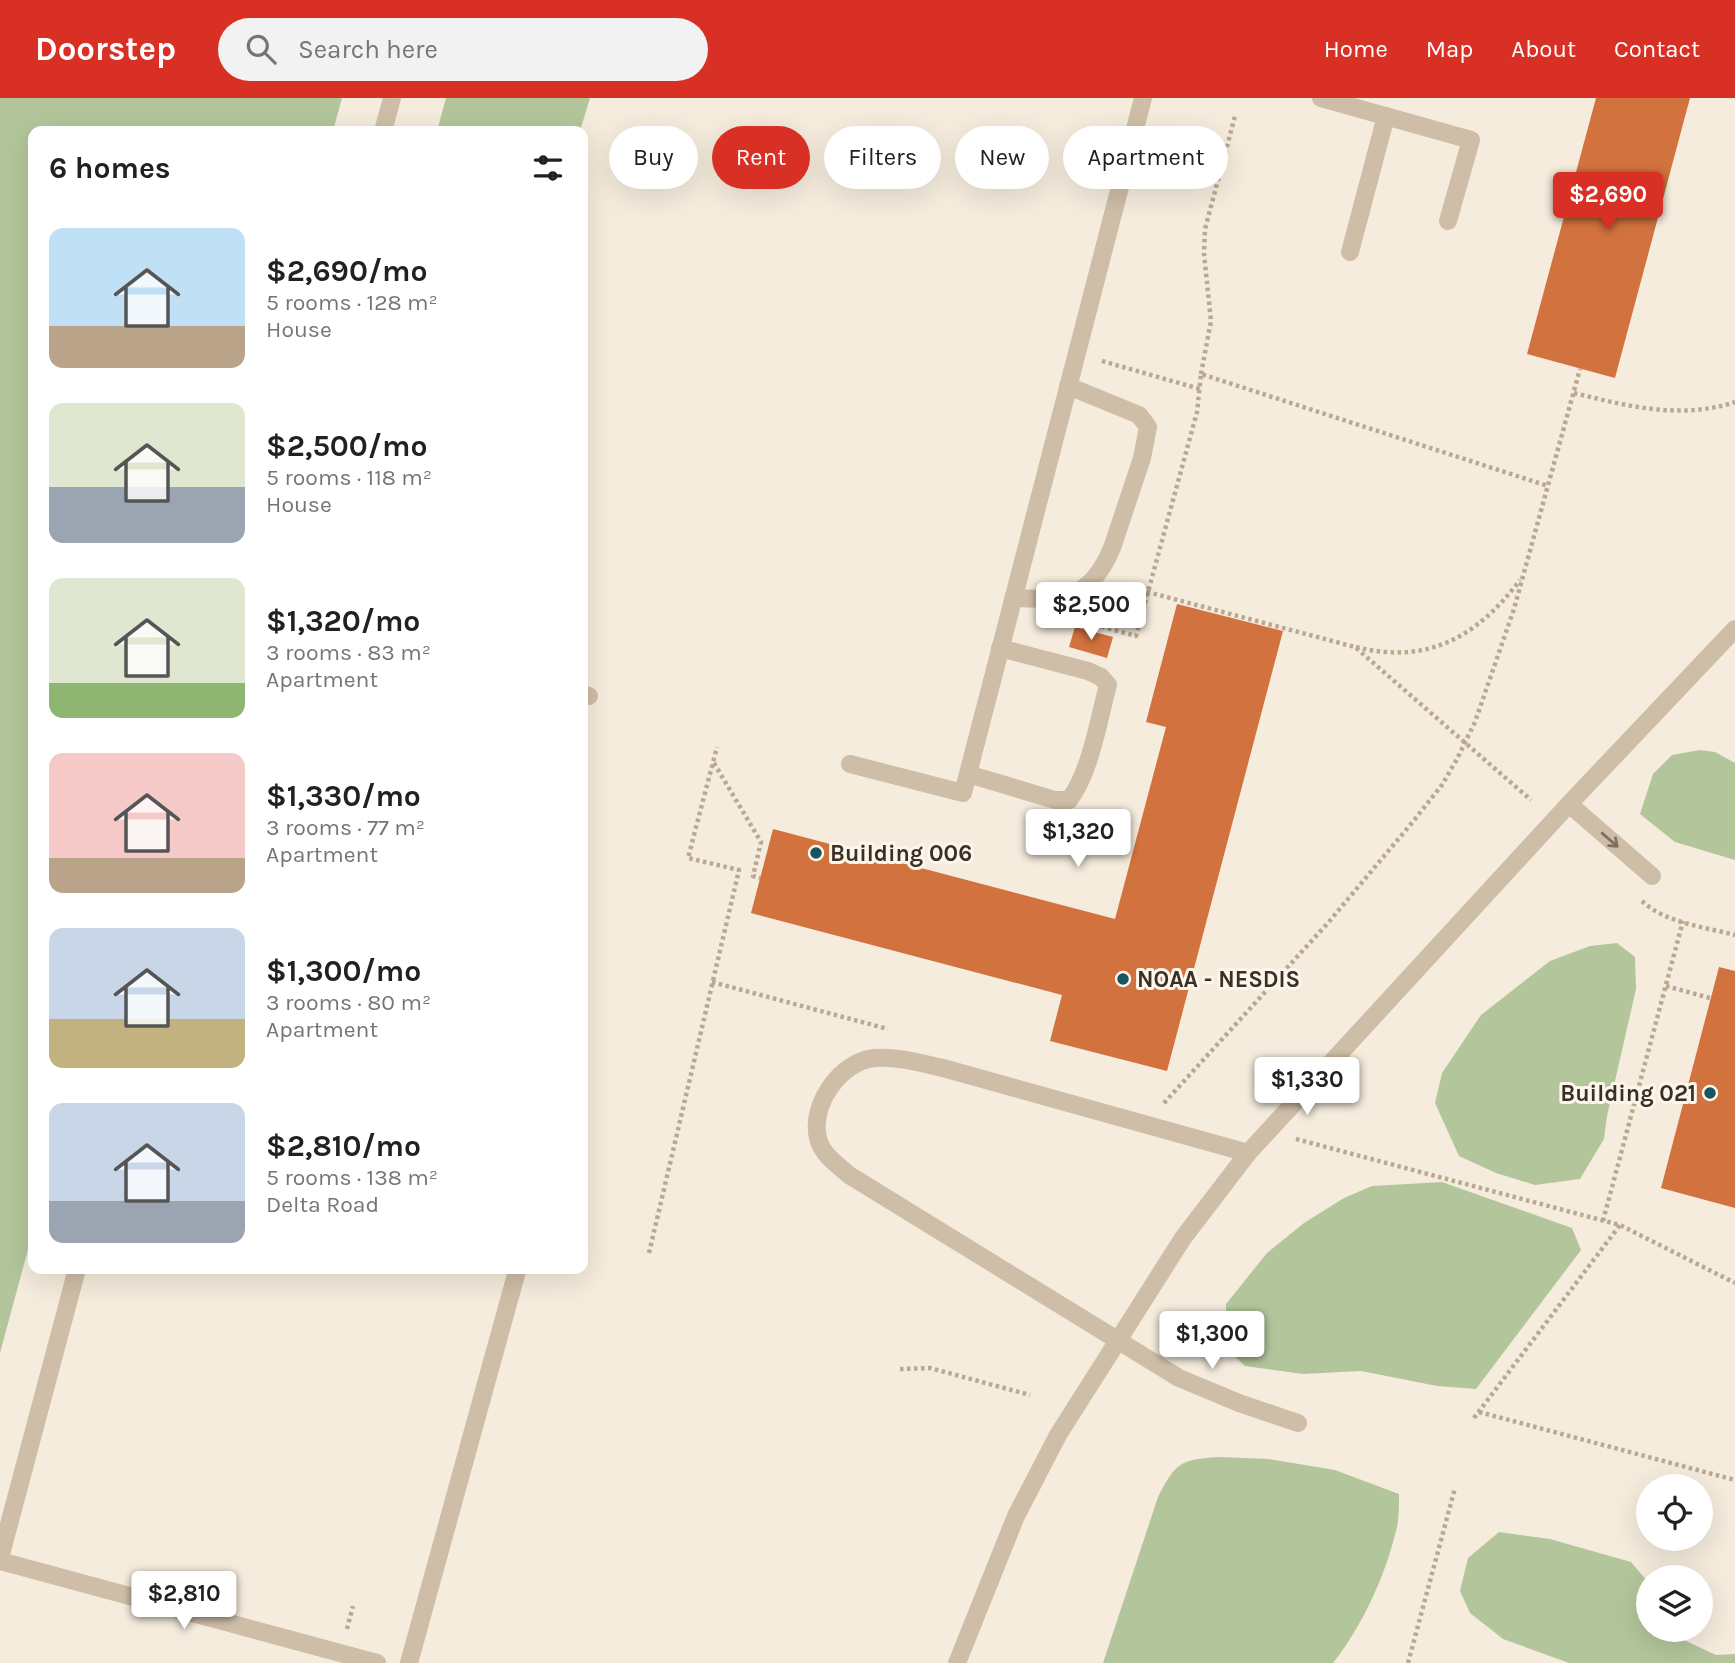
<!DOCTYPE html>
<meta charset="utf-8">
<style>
body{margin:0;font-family:Karla,sans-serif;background:#f2f2f2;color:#202124;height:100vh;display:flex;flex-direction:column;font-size:26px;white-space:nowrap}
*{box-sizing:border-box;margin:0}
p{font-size:23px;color:#757577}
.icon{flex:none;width:38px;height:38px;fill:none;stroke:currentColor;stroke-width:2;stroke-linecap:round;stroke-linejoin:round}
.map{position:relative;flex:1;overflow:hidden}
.side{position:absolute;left:28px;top:28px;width:560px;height:1148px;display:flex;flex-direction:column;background:#fff;border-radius:14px;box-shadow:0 7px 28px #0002}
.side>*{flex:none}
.top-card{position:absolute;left:609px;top:28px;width:665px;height:63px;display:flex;gap:14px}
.fabs{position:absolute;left:1636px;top:1376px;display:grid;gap:14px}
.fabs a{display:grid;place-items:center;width:77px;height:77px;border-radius:50%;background:#fff;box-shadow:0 7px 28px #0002;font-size:35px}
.price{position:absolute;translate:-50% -60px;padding:0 16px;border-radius:7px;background:#fff;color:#222;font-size:23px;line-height:46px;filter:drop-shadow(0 2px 4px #0008)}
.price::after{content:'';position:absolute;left:50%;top:42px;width:21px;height:16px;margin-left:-10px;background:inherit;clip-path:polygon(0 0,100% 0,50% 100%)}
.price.selected{background:#d93025;color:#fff}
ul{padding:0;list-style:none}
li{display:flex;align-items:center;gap:21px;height:175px;padding:0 21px}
li span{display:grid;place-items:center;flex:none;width:196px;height:140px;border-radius:14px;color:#555}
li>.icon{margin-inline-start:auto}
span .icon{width:84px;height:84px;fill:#fffc;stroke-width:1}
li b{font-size:30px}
h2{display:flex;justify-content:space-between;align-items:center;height:84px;padding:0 21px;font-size:30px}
.pill{padding:0 24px;border-radius:32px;background:#fff;box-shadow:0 7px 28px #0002;font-size:24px;line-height:63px}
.pill.selected{background:#d93025;color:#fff}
header{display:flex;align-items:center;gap:42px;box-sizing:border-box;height:98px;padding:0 35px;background:#d93025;color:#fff}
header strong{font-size:33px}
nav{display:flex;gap:38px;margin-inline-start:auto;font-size:24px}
.search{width:490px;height:63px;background:#f2f2f2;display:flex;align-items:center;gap:18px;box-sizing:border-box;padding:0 24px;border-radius:38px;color:#757577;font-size:26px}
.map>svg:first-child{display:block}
</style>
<header>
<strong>Doorstep</strong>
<div class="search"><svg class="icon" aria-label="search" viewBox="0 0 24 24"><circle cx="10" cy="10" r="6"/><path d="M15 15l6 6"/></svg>Search here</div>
<nav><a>Home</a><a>Map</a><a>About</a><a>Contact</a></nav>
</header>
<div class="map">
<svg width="1735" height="1565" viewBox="0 0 1735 1565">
<rect width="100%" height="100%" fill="#f5ecdd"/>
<g fill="#b3c69b">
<path d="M0,0H342L333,33H33V1133L0,1255Z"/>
<path d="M446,0H590L580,33H437Z"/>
<path d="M1700,652L1715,654L1735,665V762L1675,744L1640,716L1653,676L1672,657Z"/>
<path d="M1617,845L1635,859L1636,891L1607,1018L1604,1041L1580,1081L1535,1087L1496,1075L1459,1058L1435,1005L1442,975L1481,917L1550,863L1590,848Z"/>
<path d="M1442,1084L1572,1130L1581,1152L1476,1291L1437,1288L1361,1273L1303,1276L1245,1268L1226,1250V1206L1267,1155L1304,1125L1344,1100L1372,1088Z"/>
<path d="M1218,1359L1269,1361L1335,1372L1399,1396C1399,1407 1399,1419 1397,1429C1386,1476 1363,1527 1333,1565H1103L1158,1399C1176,1364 1180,1362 1218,1359Z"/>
<path d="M1499,1434L1550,1441L1631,1464L1648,1484V1531H1669L1671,1536L1716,1557L1735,1556V1565H1569L1503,1541L1470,1515L1460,1493L1468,1460Z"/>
</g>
<g fill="#d2723e">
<path d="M1596,0H1690L1615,280L1527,256Z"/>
<path d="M1177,506L1283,533L1167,973L1050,943L1062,897L751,815L773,731L1115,821L1166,629L1146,624Z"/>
<path d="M1075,529L1113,539L1107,560L1069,549Z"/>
<path d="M1719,869L1735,873V1110L1661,1090Z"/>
</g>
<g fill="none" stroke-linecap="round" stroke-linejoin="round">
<g stroke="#bba891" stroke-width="4.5" stroke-dasharray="3.5 3.5" stroke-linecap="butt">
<path d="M1102,263L1200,291"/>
<path d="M1201,276L1211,223L1204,156L1205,131L1235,18"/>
<path d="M1574,295C1627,308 1681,322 1735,304"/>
<path d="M1140,492L1355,549L1531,702"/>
<path d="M1081,523L1136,538L1197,314L1201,276L1548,388"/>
<path d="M1356,549C1428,567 1477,539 1520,482"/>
<path d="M714,665L761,744L753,778L760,780"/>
<path d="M1642,803C1665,825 1705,829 1735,837"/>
<path d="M712,884L888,931"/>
<path d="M1666,888L1710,900"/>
<path d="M1164,1005L1327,826L1411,726L1442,687L1457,661L1475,624L1514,511L1580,271"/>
<path d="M1296,1041L1620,1127L1735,1185"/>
<path d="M1603,1123L1683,823"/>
<path d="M649,1155L739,772L688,760L717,649"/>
<path d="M900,1271L930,1270L1030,1297"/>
<path d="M1479,1314L1735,1382"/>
<path d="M1474,1320L1620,1127"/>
<path d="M347,1531L353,1508"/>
<path d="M1408,1565L1455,1390"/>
</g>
<g stroke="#cfbea7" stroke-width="18">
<path d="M1321,0L1471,42L1448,123"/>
<path d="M383,33L392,0"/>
<path d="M1350,154L1386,18"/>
<path d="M1013,500C1064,502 1089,503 1112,450L1142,360L1148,329L1139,317L1068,288"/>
<path d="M583,596L589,598"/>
<path d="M850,666L963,695L1143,0"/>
<path d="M968,676L1055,702H1069C1090,676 1099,620 1108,587L1101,579L1088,573L1000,550"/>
<path d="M1569,706L1652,778"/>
<path d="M1248,1055L943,970C921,965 896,958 874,960C840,964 810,1007 818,1040C822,1057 837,1066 849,1077L1179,1280L1239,1305L1298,1325"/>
<path d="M0,1460L77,1171"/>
<path d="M0,1463L377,1565"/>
<path d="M409,1565L517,1173"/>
<path d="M957,1565L1016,1418L1058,1337L1183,1140L1248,1055L1569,706L1735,531"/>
</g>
</g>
<defs><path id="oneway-shaft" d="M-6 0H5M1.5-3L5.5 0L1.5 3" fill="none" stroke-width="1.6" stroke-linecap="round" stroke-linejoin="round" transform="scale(1.75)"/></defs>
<use stroke="#7e7061" href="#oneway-shaft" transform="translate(1610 742) rotate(41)"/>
<g fill="#195561" stroke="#fcf6eb" stroke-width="2.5">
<circle cx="816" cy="755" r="7"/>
<circle cx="1123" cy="881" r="7"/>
<circle cx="1710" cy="995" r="7"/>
</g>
<g text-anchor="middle" stroke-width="6" stroke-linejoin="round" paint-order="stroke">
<g font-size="23" font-weight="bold" fill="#3b3028" stroke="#fcf6eb" text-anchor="start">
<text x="830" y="763">Building 006</text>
<text x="1137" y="889">NOAA - NESDIS</text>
<text x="1696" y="1003" text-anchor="end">Building 021</text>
</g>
</g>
</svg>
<div class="fabs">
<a><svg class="icon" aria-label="locate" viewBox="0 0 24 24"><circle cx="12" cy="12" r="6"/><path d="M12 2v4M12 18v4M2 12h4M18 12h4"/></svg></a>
<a><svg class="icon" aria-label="layers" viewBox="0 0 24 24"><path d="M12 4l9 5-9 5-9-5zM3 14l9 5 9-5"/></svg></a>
</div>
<b class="price selected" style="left:1608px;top:134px">$2,690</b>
<b class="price" style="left:1091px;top:544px">$2,500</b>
<b class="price" style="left:1078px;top:771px">$1,320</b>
<b class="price" style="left:1307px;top:1019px">$1,330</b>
<b class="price" style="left:1212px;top:1273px">$1,300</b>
<b class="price" style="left:184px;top:1533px">$2,810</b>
<div class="top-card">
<a class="pill">Buy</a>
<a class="pill selected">Rent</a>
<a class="pill">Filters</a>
<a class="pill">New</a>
<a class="pill">Apartment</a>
</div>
<section class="side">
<h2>6 homes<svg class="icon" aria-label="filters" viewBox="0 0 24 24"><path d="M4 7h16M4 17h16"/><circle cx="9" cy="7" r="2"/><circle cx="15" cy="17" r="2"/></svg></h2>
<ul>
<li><span style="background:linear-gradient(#bfe0f5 70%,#b9a48a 0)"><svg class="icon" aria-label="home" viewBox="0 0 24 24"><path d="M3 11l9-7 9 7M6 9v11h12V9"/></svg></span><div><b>$2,690/mo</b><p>5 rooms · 128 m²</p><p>House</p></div></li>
<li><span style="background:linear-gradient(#dfe7d0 60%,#9aa5b1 0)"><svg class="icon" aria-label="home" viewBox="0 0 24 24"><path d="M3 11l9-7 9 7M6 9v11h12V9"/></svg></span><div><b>$2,500/mo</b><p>5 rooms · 118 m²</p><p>House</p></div></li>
<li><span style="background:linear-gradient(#dfe7d0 75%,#8fb573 0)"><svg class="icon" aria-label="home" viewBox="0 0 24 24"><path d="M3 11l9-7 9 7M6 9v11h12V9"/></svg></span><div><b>$1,320/mo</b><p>3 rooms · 83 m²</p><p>Apartment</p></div></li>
<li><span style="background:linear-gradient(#f6c9c9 75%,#b9a48a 0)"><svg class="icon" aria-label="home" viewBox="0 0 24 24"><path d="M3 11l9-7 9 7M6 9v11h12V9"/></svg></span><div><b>$1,330/mo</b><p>3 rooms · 77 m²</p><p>Apartment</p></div></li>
<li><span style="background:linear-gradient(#c9d6e8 65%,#c2b280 0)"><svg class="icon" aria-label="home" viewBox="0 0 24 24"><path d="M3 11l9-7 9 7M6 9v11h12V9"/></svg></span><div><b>$1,300/mo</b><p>3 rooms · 80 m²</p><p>Apartment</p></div></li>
<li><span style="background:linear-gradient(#c9d6e8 70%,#9aa5b1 0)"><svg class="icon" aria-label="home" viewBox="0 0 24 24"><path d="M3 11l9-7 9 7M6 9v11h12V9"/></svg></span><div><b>$2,810/mo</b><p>5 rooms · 138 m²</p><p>Delta Road</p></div></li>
</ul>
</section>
</div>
